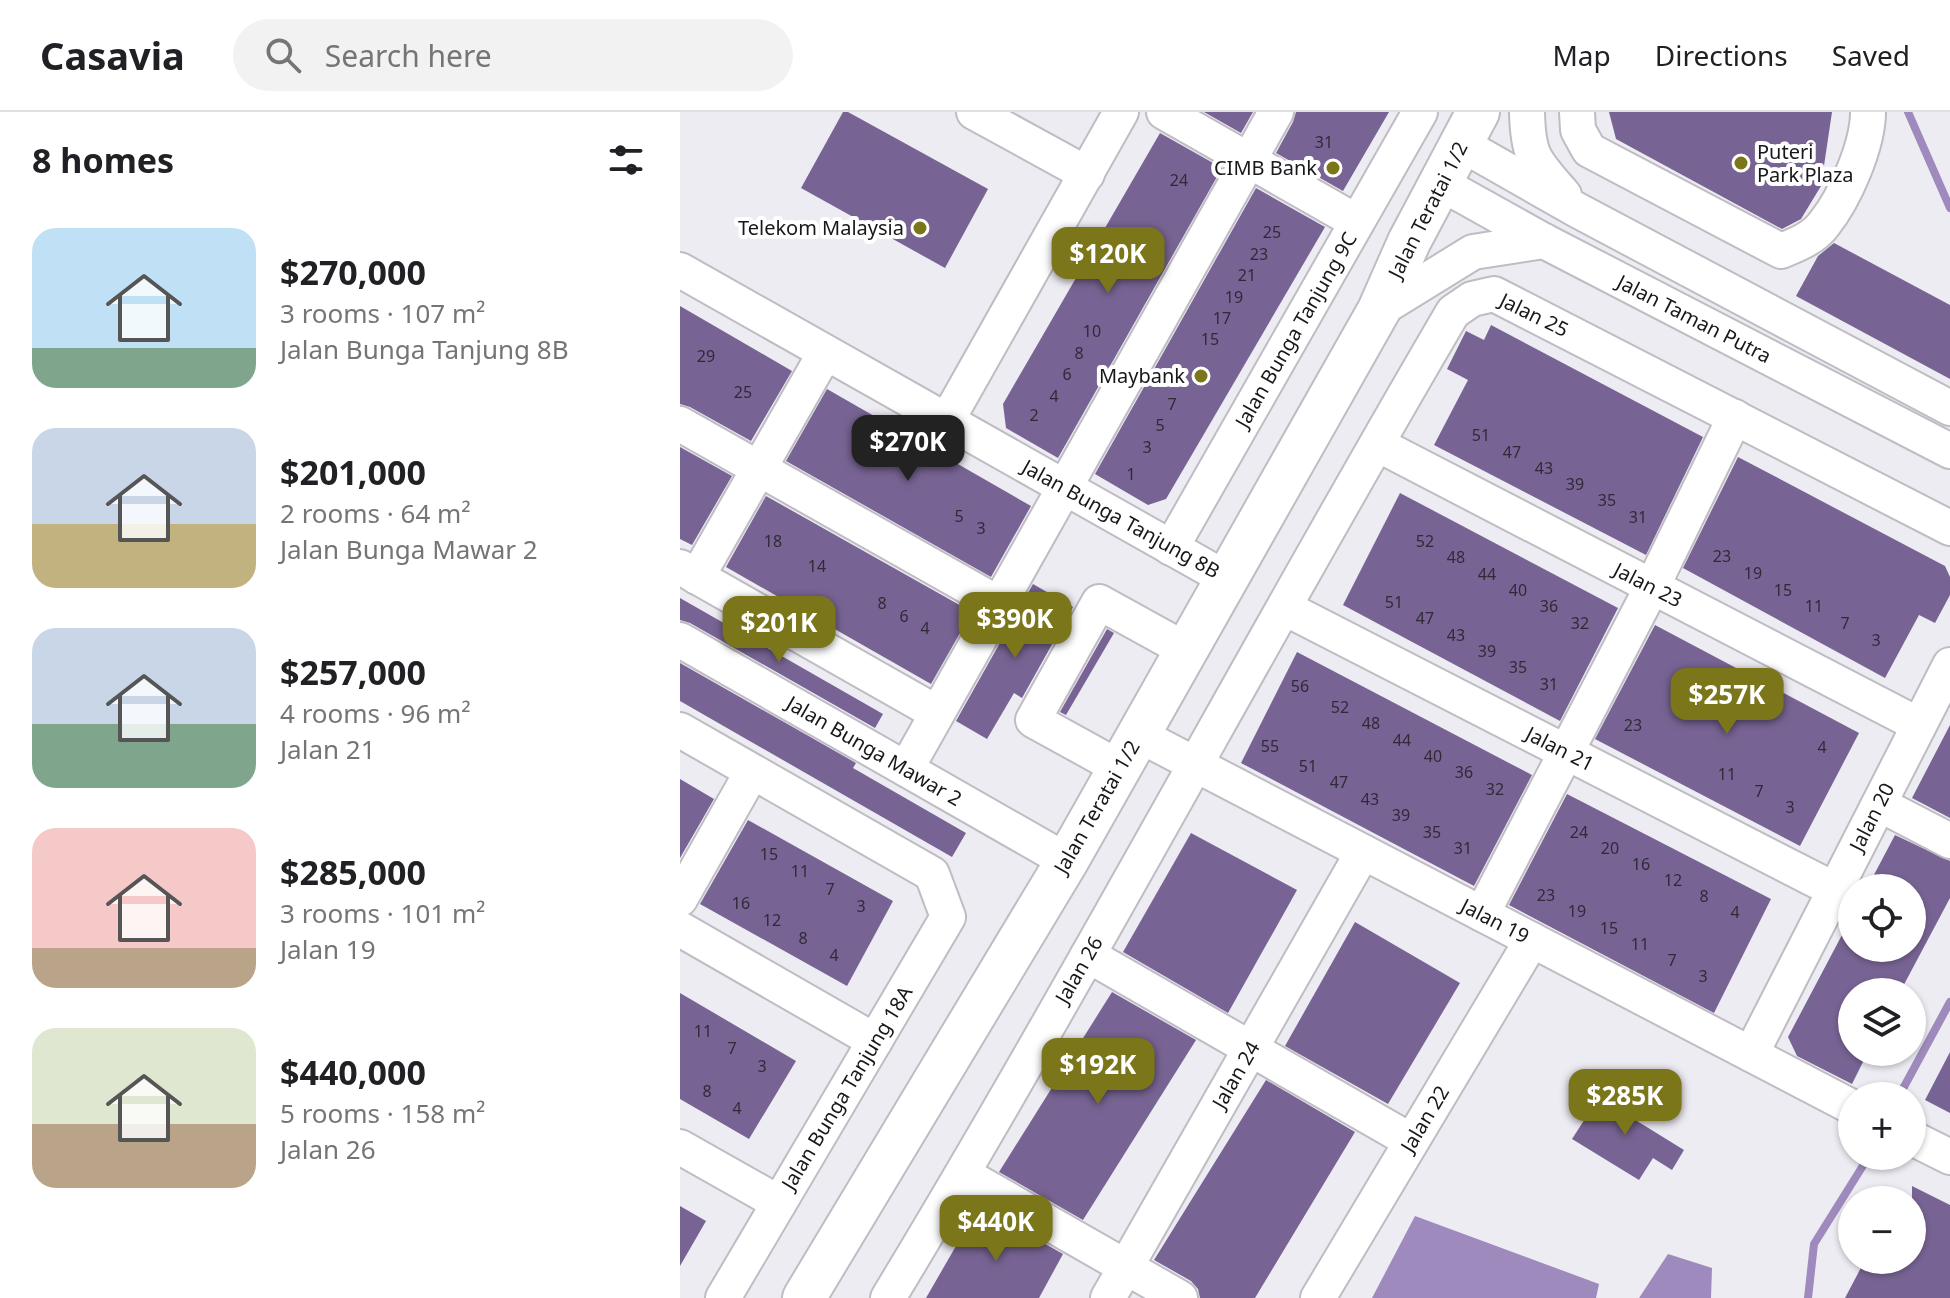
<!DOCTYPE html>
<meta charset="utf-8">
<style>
body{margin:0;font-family:"Noto Sans",sans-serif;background:#f2f2f2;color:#202124;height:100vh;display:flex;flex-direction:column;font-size:30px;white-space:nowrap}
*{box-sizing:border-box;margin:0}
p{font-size:26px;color:#757577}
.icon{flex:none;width:44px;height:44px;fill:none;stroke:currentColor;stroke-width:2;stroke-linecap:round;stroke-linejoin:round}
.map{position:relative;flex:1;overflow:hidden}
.panel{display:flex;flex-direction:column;background:#fff;width:680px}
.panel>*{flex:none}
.buttons{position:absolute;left:1158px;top:762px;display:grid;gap:16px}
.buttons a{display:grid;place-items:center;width:88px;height:88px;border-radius:50%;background:#fff;box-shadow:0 2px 6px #0004;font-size:40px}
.price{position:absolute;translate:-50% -68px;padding:0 18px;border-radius:16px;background:#7c761a;color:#fff;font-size:26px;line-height:52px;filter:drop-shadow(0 2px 4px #0008)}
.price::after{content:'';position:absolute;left:50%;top:48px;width:24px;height:18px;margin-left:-12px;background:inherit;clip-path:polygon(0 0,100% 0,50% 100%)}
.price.on{background:#222;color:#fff}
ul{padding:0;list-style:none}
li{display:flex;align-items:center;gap:24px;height:200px;padding:0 32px}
li span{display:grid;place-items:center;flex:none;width:224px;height:160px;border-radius:24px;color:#555}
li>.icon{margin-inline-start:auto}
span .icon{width:96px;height:96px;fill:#fffc;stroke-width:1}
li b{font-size:34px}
h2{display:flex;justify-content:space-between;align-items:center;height:96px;padding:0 32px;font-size:34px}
header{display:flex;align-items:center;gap:48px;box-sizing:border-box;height:112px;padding:0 40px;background:#fff;border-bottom:2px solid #e0e0e0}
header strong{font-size:38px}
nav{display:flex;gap:44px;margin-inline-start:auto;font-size:28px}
.search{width:560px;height:72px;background:#f2f2f2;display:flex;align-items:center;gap:20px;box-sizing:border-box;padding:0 28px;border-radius:44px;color:#757577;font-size:30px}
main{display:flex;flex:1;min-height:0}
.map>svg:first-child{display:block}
</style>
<header>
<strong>Casavia</strong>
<div class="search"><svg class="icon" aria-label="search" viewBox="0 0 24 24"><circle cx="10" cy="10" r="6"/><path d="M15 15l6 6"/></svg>Search here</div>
<nav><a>Map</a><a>Directions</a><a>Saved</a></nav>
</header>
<main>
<section class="panel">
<h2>8 homes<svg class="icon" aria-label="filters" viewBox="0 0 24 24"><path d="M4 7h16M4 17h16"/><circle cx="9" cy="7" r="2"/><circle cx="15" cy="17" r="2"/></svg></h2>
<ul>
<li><span style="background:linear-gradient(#bfe0f5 75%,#7fa58c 0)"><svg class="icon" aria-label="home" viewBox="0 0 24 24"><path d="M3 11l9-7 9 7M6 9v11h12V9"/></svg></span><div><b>$270,000</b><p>3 rooms · 107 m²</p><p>Jalan Bunga Tanjung 8B</p></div></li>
<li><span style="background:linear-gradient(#c9d6e8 60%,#c2b280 0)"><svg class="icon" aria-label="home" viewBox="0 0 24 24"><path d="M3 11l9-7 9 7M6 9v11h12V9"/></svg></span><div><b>$201,000</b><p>2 rooms · 64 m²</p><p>Jalan Bunga Mawar 2</p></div></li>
<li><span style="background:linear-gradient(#c9d6e8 60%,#7fa58c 0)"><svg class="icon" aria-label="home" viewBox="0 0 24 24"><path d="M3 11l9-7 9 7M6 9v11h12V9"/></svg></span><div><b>$257,000</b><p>4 rooms · 96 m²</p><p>Jalan 21</p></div></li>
<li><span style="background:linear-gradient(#f6c9c9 75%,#b9a48a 0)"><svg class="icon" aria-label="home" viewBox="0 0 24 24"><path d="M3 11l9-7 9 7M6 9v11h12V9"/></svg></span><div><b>$285,000</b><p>3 rooms · 101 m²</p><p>Jalan 19</p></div></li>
<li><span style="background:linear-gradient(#dfe7d0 60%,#b9a48a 0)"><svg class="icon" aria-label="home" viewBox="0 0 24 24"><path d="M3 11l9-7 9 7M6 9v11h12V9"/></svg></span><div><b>$440,000</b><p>5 rooms · 158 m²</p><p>Jalan 26</p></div></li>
</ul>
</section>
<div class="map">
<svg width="1270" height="1186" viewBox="0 0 1270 1186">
<rect width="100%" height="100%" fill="#eeecf3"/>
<g fill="#9e8abc">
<path d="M735,1104L919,1172L916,1186H692Z"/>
<path d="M988,1142L1032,1156L1031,1186H959Z"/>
</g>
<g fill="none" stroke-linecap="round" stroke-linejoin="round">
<g stroke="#9e8abc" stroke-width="8">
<path d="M1228,0L1270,96"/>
<path d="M1219,984L1270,890"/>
<path d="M1128,1186L1134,1132L1189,1044"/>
</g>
</g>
<g fill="#786494">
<path d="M163,0H168L308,77L265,156L121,76Z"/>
<path d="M524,0H573L561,21Z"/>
<path d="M616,0H709L663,79L596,41L613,10Z"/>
<path d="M929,0H1152L1141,74L1121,107L1102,117L936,27Z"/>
<path d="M480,21L542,56L378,346L326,316L323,292Z"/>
<path d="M576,76L645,115L486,387L468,393L415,362Z"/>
<path d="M1154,131L1270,193V267L1116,184L1138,144Z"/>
<path d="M0,194L112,259L71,329L10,295L0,292Z"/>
<path d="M811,213L1023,325L966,443L754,333L788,268L767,257L786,219L804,228Z"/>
<path d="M147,277L351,394L311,465L106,349Z"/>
<path d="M0,335L52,364L12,433L0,427Z"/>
<path d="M1058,345L1265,454L1270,465V483L1255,511L1239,503L1205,566L1003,456Z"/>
<path d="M720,381L938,496L880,609L663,493Z"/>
<path d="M86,384L292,500L251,572L46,455Z"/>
<path d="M353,472L393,495L342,586L334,581L307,627L276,609Z"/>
<path d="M0,486L203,602L195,616L10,511L0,508Z"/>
<path d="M975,513L1179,621L1120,734L915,627Z"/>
<path d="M427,517L434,521L386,603L380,600Z"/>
<path d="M617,540L852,663L794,774L561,651Z"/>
<path d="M0,551L176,651L173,656L286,721L272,745L0,589Z"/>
<path d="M1270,613V706L1232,686Z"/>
<path d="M0,667L34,687L0,746Z"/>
<path d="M887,682L1091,787L1034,901L829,793Z"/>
<path d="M68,708L213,789L167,874L20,792Z"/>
<path d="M511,721L617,778L548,901L443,840Z"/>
<path d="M1215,723L1270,749V786L1220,880H1172V940H1188L1172,972L1117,944L1108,925L1172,804V836H1232V776H1187Z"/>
<path d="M675,810L780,871L708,992L605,934Z"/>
<path d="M432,880L516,928L403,1108L319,1060Z"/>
<path d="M0,881L116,949L69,1027L0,987Z"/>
<path d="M1270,940V1001L1245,988Z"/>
<path d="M586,968L675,1020L575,1186H520L518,1177L511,1169L474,1148Z"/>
<path d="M943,979L966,993L957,1009L1004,1038L992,1058L973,1046L959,1068L892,1027L919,985L934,995Z"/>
<path d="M1232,1074L1270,1093V1186H1165L1185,1148H1232Z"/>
<path d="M0,1094L26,1109L0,1154Z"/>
<path d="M299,1094L383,1142L359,1186H246Z"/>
</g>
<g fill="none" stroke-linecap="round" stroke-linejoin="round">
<defs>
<g id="minor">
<path d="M294,0L407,62"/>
<path d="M484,0L677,110"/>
<path d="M847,0C848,46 855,49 884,83"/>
<path d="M897,0L898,18L909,38L1101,139C1116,133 1134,126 1144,112C1165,86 1188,33 1188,0"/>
<path d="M781,32L897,98L1270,296"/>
<path d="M760,71L864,129L1270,339"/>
<path d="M0,158L547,467"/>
<path d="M699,198L793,140L864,129"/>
<path d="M266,310L441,0"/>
<path d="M0,312L319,492"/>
<path d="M697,332L1239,613"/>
<path d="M491,436L740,0"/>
<path d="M0,455L257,601"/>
<path d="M17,465L145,241"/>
<path d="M605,496L1155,778"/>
<path d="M0,528L387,749"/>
<path d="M0,618L252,762L268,805L43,1186"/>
<path d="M459,623L1172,995"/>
<path d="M440,656L353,608L419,490L506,538"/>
<path d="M226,657L596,0"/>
<path d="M1199,692L1270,729"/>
<path d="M0,787L72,660"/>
<path d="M802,802L972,475L1055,305"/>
<path d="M0,817L195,929"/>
<path d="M408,843L731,1029"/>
<path d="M1071,942L1270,553"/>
<path d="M1232,1026L1270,1045"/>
<path d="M0,1035L99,1091"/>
<path d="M283,1062L500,1186"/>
<path d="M208,1186C404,862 581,527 773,200L792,187L814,182L1270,416"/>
<path d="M428,1186L683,740"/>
<path d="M638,1186L852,828"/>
</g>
<path id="major" d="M124,1186L387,749L699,198L729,130L798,0"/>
</defs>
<use href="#minor" stroke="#bfbcc3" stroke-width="38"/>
<use href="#major" stroke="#bfbcc3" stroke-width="46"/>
<use href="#minor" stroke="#fff" stroke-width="34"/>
<use href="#major" stroke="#fff" stroke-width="42"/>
</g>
<g fill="#7c761a" stroke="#fff" stroke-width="3">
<circle cx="1061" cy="51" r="8"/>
<circle cx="653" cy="56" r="8"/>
<circle cx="240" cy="116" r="8"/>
<circle cx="521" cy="264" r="8"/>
</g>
<g text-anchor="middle" stroke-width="8" stroke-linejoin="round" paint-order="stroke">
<g font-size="16" fill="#302a38">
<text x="644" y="36">31</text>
<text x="499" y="74">24</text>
<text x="592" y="126">25</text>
<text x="579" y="148">23</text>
<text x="567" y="169">21</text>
<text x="554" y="191">19</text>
<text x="542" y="212">17</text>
<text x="412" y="225">10</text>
<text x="530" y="233">15</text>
<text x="399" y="247">8</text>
<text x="26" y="250">29</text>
<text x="387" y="268">6</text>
<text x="63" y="286">25</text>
<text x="374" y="290">4</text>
<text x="492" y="298">7</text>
<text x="354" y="309">2</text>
<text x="480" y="319">5</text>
<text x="801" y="329">51</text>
<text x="467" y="341">3</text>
<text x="832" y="346">47</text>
<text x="864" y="362">43</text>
<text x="451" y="368">1</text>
<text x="895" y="378">39</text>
<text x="927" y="394">35</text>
<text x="279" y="410">5</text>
<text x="958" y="411">31</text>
<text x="301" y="422">3</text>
<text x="93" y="435">18</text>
<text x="745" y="435">52</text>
<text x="1042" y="450">23</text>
<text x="776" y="451">48</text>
<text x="137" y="460">14</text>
<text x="1073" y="467">19</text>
<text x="807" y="468">44</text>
<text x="838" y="484">40</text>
<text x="1103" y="484">15</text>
<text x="714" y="496">51</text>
<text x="202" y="497">8</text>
<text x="869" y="500">36</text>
<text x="1134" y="500">11</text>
<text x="224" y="510">6</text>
<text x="745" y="512">47</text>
<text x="900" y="517">32</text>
<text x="1165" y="517">7</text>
<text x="245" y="522">4</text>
<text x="776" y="529">43</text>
<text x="1196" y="534">3</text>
<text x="807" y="545">39</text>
<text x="838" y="561">35</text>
<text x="869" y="578">31</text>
<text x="620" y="580">56</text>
<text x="660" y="601">52</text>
<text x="691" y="617">48</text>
<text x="953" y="619">23</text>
<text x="722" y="634">44</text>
<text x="590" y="640">55</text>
<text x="1142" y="641">4</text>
<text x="753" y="650">40</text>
<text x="628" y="660">51</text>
<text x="784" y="666">36</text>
<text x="1047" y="668">11</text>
<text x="659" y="676">47</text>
<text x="815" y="683">32</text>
<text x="1079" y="685">7</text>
<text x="690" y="693">43</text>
<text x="1110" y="701">3</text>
<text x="721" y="709">39</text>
<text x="752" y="726">35</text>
<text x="899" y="726">24</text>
<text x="783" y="742">31</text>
<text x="930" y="742">20</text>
<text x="89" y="748">15</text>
<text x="961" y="758">16</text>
<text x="120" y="765">11</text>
<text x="993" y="774">12</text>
<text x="150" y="783">7</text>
<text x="866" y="789">23</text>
<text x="1024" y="790">8</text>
<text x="61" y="797">16</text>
<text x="181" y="800">3</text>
<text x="897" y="805">19</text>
<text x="1055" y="806">4</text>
<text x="92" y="814">12</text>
<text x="929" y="822">15</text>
<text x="123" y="832">8</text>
<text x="960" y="838">11</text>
<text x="154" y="849">4</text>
<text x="992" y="854">7</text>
<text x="1023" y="870">3</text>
<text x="23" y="925">11</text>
<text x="52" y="942">7</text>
<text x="82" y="960">3</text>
<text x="27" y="985">8</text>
<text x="57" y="1002">4</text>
</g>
<g font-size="20" fill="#181719" stroke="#fff" text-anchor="end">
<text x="1077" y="47" text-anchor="start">Puteri<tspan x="1077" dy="23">Park Plaza</tspan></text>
<text x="637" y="63">CIMB Bank</text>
<text x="224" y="123">Telekom Malaysia</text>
<text x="505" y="271">Maybank</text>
</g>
<g font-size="20" fill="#181719" stroke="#fff">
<text transform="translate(748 98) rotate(-63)" y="7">Jalan Teratai 1/2</text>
<text transform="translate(854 203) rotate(26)" y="7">Jalan 25</text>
<text transform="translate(1014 207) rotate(27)" y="7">Jalan Taman Putra</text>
<text transform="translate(616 218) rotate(-60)" y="7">Jalan Bunga Tanjung 9C</text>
<text transform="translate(441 407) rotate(29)" y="7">Jalan Bunga Tanjung 8B</text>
<text transform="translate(968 473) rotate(27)" y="7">Jalan 23</text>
<text transform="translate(880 637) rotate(27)" y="7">Jalan 21</text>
<text transform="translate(194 639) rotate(30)" y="7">Jalan Bunga Mawar 2</text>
<text transform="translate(417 695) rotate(-60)" y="7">Jalan Teratai 1/2</text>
<text transform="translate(1192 705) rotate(-63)" y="7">Jalan 20</text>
<text transform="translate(815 809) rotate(27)" y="7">Jalan 19</text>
<text transform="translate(399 858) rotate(-60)" y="7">Jalan 26</text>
<text transform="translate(556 963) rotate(-60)" y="7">Jalan 24</text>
<text transform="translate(167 976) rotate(-59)" y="7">Jalan Bunga Tanjung 18A</text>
<text transform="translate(745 1007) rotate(-59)" y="7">Jalan 22</text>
</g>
</g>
</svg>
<div class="buttons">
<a><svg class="icon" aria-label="locate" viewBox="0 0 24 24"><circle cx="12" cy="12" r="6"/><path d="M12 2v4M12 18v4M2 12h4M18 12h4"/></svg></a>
<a><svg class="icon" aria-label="layers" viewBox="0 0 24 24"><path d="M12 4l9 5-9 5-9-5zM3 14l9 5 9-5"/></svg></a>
<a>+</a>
<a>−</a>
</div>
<b class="price" style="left:428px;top:183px">$120K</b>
<b class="price on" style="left:228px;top:371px">$270K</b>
<b class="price" style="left:335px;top:548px">$390K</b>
<b class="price" style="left:99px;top:552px">$201K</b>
<b class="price" style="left:1047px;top:624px">$257K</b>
<b class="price" style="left:418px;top:994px">$192K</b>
<b class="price" style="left:945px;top:1025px">$285K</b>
<b class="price" style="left:316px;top:1151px">$440K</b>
</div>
</main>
